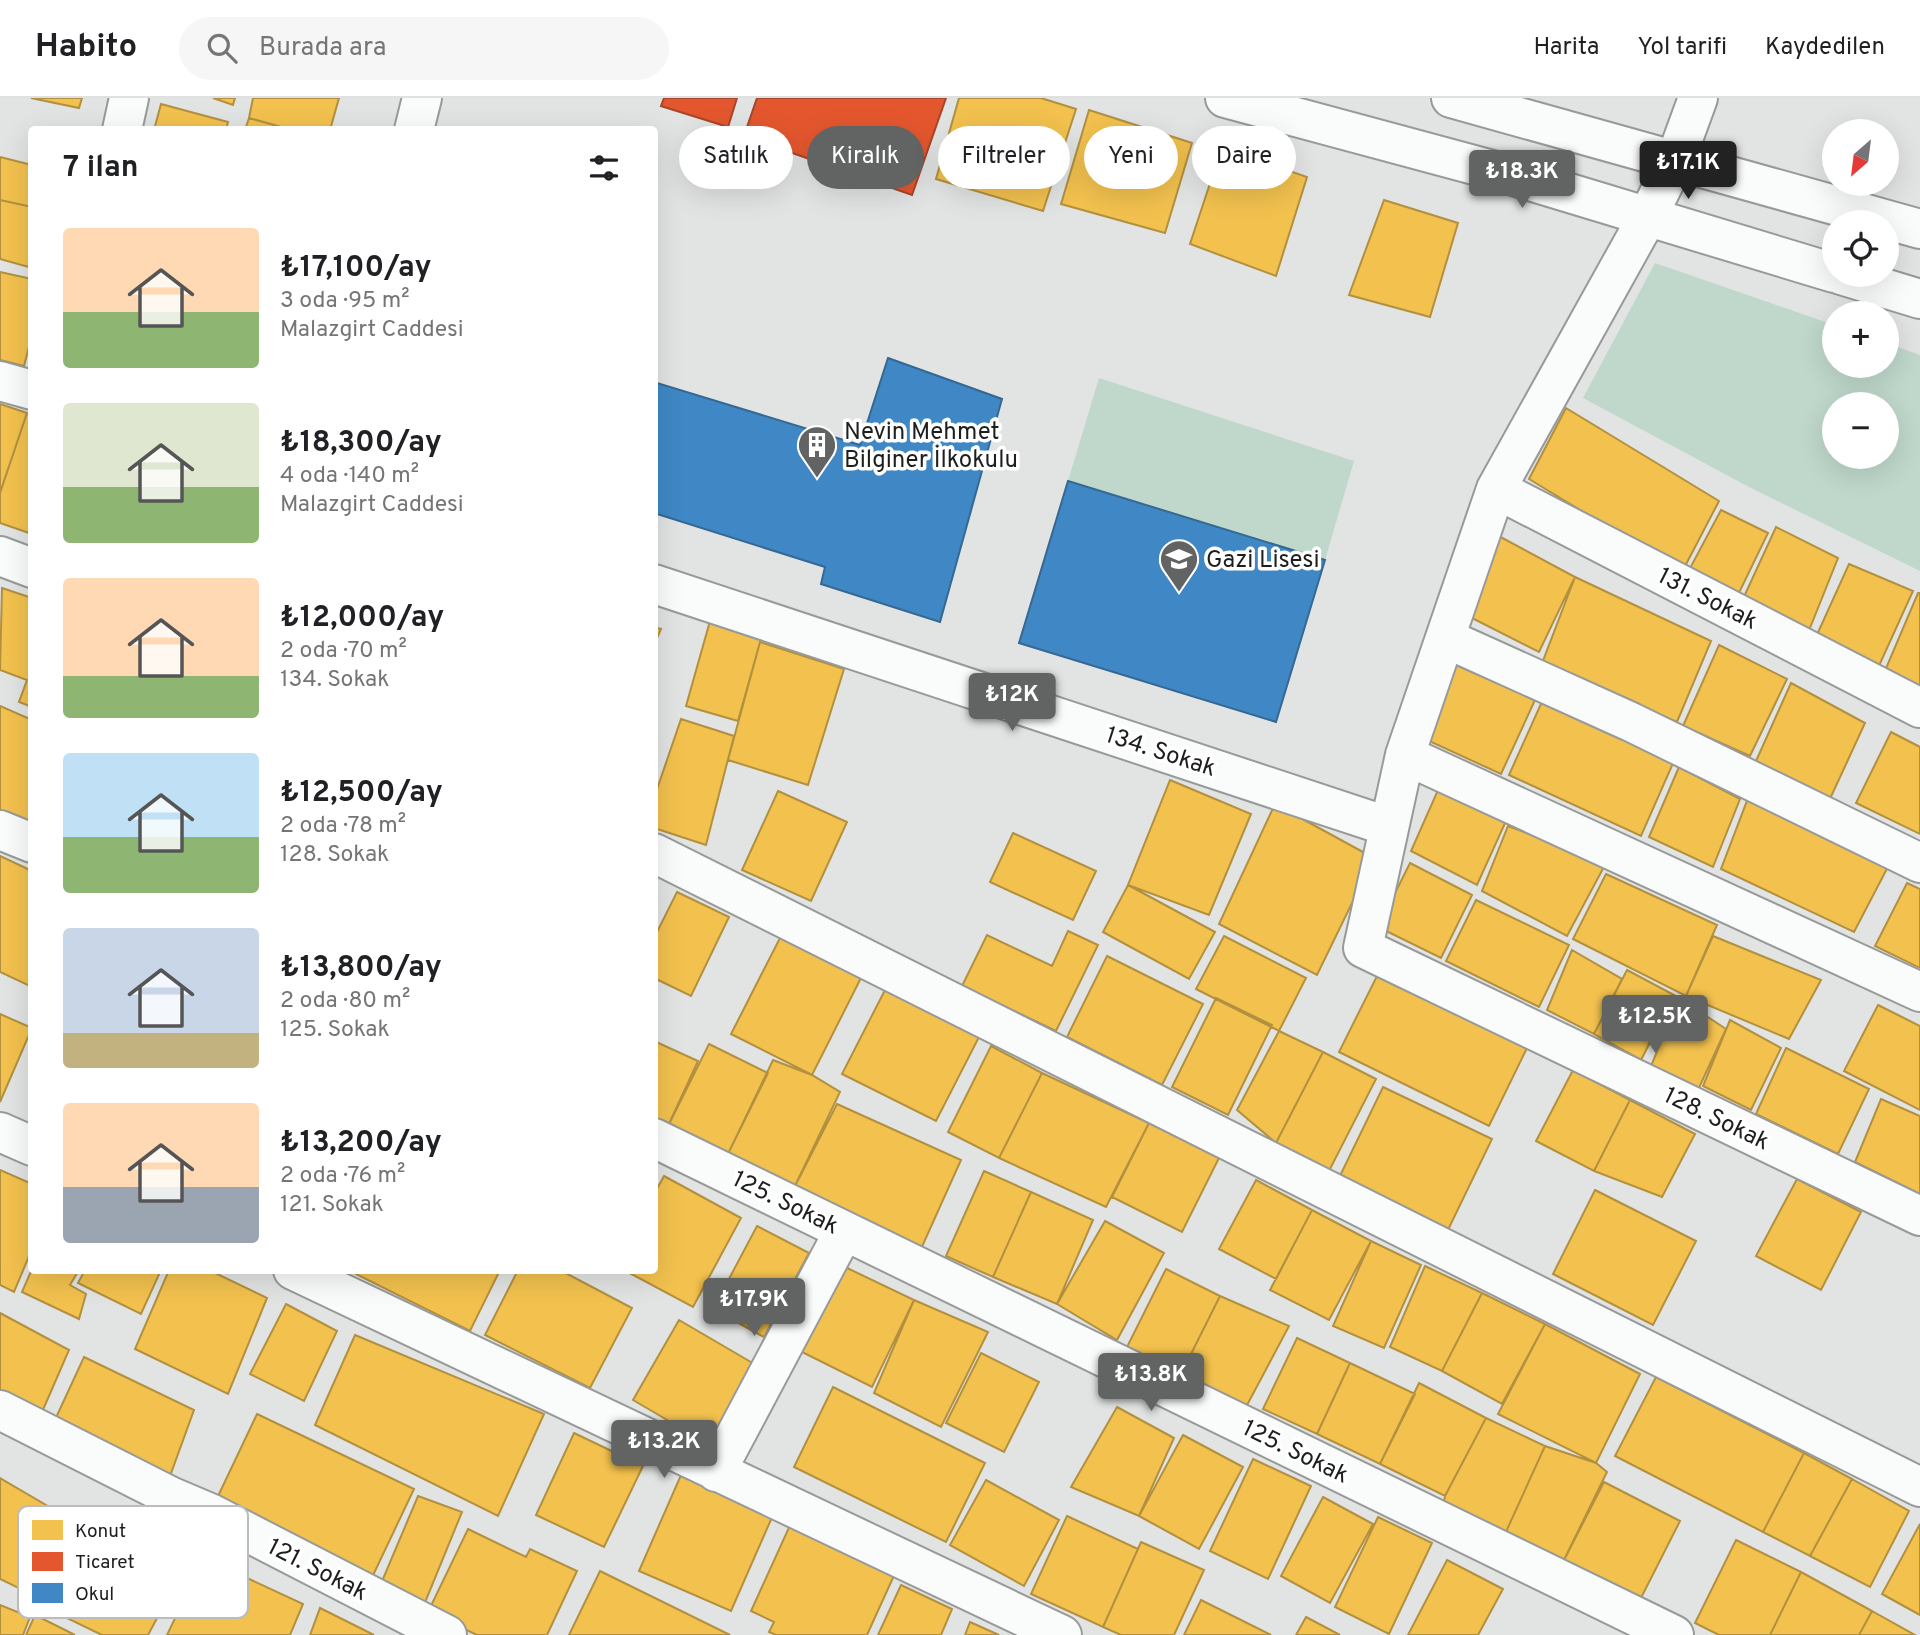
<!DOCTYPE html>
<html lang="tr">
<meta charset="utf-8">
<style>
body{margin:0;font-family:Overpass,sans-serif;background:#f6f6f6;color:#202124;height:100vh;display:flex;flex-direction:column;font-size:26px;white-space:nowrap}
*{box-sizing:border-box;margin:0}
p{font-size:23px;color:#757577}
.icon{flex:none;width:38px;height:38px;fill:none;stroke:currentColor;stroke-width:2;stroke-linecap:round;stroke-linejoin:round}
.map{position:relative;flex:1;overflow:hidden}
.side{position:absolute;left:28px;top:28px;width:630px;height:1148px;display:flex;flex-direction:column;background:#fff;border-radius:7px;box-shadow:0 7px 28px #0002}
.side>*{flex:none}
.hud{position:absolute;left:679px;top:28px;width:665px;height:63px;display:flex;gap:14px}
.needle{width:46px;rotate:208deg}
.buttons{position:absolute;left:1822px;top:21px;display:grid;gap:14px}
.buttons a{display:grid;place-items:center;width:77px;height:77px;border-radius:50%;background:#fff;box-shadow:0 7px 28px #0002;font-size:35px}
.price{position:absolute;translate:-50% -60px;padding:0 16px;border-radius:7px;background:#626463;color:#fff;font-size:23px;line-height:46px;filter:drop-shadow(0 2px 4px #0008)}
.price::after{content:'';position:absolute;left:50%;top:42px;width:21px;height:16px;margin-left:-10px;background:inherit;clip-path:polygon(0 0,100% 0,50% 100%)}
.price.current{background:#222;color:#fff}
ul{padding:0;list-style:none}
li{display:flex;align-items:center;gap:21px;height:175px;padding:0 35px}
li span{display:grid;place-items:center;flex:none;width:196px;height:140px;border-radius:7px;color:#555}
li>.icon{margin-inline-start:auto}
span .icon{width:84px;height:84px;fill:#fffc;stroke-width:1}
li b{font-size:30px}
h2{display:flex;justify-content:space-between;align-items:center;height:84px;padding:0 35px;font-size:30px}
.pill{padding:0 24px;border-radius:32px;background:#fff;box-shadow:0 7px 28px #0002;font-size:24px;line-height:63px}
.pill.current{background:#626463;color:#fff}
header{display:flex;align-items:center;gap:42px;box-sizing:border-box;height:98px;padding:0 35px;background:#fff;border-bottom:2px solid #e0e0e0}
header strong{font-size:33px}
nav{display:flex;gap:38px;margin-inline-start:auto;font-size:24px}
.search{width:490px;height:63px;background:#f6f6f6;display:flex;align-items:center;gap:18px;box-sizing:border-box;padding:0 24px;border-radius:38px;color:#757577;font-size:26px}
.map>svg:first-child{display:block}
</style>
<header>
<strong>Habito</strong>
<div class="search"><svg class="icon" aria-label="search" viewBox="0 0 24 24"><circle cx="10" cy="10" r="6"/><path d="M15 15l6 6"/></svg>Burada ara</div>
<nav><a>Harita</a><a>Yol tarifi</a><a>Kaydedilen</a></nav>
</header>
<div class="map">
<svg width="1920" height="1537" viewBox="0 0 1920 1537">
<rect width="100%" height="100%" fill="#e1e4e2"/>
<path fill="#bfd8cb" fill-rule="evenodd" d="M1655,165L1834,227V268H1886L1887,245L1920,257V473L1749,389L1583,300ZM1834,306H1886V359H1834Z
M1099,280L1354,363L1325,462L1068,383Z"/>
<path fill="#f2c14e" stroke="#b29040" stroke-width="2" d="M31,0H82L79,10Z
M213,0H235L233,7Z
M253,0H339L330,32H292L249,20Z
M959,0H1041L1076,11L1043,113L936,81Z
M161,6L228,24L226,32H154Z
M1089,12L1192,45L1165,135L1061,106Z
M249,20L292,32H245Z
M1222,49L1307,79L1276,178L1190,146Z
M0,59L32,67V109L0,102Z
M0,102L32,109V170L0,161Z
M1384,102L1458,125L1430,219L1349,197Z
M0,174L32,181V237L24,268L0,262Z
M0,306L27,315L0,395Z
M1566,310L1719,403L1682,474L1529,381Z
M27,315L32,317V436L0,425V395Z
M1721,412L1768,435L1737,499L1688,474Z
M1776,429L1838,460L1808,535L1742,503Z
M1493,435L1575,479L1539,554L1458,513Z
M1849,466L1913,493L1878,570L1815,541Z
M1575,479L1711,543L1677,624L1541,568Z
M2,490L32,500V609L19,604L27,582L0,572Z
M1918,495H1920V593L1884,575Z
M710,523L762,537L738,623L686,608Z
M654,529L661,531L654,547Z
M760,544L844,571L808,687L728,662Z
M1719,547L1787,581L1750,658L1683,628Z
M1447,563L1535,602L1501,676L1414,636Z
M1791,585L1865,625L1830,701L1756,663Z
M1544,599L1674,663L1641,738L1509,677Z
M0,608L32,622V725L0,712Z
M681,621L734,638L706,747L654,730V700Z
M1891,634L1920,649V736L1856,705Z
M1679,669L1740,701L1713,769L1649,739Z
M1170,682L1251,716L1209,817L1128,787Z
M1438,692L1506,723L1477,787L1411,753Z
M778,693L847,724L811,803L742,772Z
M1750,695L1890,765L1854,834L1721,771Z
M1275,706L1374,760L1317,877L1219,826Z
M1508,728L1606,765L1567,838L1482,793Z
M1013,735L1096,773L1073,822L990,784Z
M0,758L32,773V889L0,874Z
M1410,765L1472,797L1441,860L1378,829Z
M1606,776L1717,827L1686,898L1573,841Z
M1907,785L1920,791V870L1875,848Z
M1128,787L1215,834L1189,881L1103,834Z
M677,794L729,819L691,898L654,880V840Z
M1476,802L1569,847L1539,909L1446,863Z
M1068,833L1098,847L1056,933L962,888L987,837L1052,868Z
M782,836L863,876L812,977L731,936Z
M1224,838L1306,880L1279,933L1196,891Z
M1713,838L1821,882L1789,941L1686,898Z
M1572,852L1622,881L1594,936L1547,912Z
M1107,858L1203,906L1162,987L1067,939Z
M1627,872L1674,897L1641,962L1594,936Z
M1378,876L1527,950L1489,1028L1339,954Z
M885,892L979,939L936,1023L842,976Z
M1216,900L1272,927L1228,1017L1172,989Z
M1679,900L1726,931L1698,992L1651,968Z
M1878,907L1920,928V1012L1844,973Z
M0,916L32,930L0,1004Z
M1730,922L1781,950L1751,1012L1703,988Z
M1279,933L1323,954L1276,1045L1237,1012Z
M654,943L698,963L668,1028L654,1022Z
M709,946L768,975L727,1058L668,1028Z
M991,948L1042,975L999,1060L948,1034Z
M1786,950L1869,991L1838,1056L1756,1016Z
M1323,954L1376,981L1329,1073L1276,1045Z
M773,962L812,977L840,994L794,1090L727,1058Z
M1573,972L1630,1002L1594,1073L1536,1043Z
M1042,975L1149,1025L1106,1109L999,1060Z
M1383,989L1492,1041L1446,1136L1337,1084Z
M1881,1001L1920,1018V1096L1855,1064Z
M1630,1002L1695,1036L1662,1099L1594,1073Z
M837,1006L961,1062L921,1151L794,1090Z
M1149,1025L1219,1060L1182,1134L1112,1099Z
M0,1072L32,1086V1151L14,1194L0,1187Z
M984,1073L1031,1094L993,1179L946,1158Z
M664,1078L741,1120L693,1209L624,1172H654V1096Z
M1797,1081L1861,1114L1821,1192L1756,1158Z
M1256,1082L1312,1112L1276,1181L1219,1151Z
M1595,1092L1696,1143L1653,1227L1553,1176Z
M1031,1094L1093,1122L1057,1206L993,1179Z
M1312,1112L1371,1143L1329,1222L1270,1192Z
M1105,1123L1164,1155L1117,1242L1057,1206Z
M757,1128L809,1155L764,1239L713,1211Z
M1371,1143L1421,1167L1384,1250L1333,1228Z
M1425,1168L1482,1195L1442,1273L1390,1249Z
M845,1169L914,1202L872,1289L802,1254Z
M32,1171L79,1172L70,1187L86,1196L79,1221L22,1194Z
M1166,1171L1220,1198L1181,1276L1127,1249Z
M85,1172H161L141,1216L78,1185Z
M169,1172H209L267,1200L228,1296L135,1251Z
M348,1172H500L470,1233Z
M518,1172H560L632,1210L590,1290L485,1237Z
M1482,1195L1545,1226L1502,1306L1442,1273Z
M1220,1198L1289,1228L1246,1309L1181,1276Z
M914,1202L988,1234L941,1329L874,1295Z
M286,1206L337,1233L304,1303L250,1276Z
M0,1215L69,1252L39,1321L0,1301Z
M679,1222L756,1267L710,1347L633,1302Z
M1545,1226L1640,1276L1596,1365L1498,1316Z
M355,1237L544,1316L498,1418L315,1327Z
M1297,1240L1350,1265L1317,1336L1263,1311Z
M981,1255L1039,1284L1004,1354L946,1325Z
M84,1259L194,1312L166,1389L53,1326Z
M1350,1265L1415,1296L1380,1366L1317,1336Z
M1656,1279L1804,1355L1763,1434L1615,1358Z
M1419,1285L1486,1320L1445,1398L1380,1366Z
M833,1289L985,1365L946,1444L794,1369Z
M1117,1309L1174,1340L1139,1418L1071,1389Z
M257,1316L414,1391L367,1490L210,1415Z
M1486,1320L1545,1348L1505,1436L1443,1409L1445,1398Z
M574,1335L643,1368L604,1449L536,1417Z
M1183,1337L1243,1369L1199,1451L1139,1418Z
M1545,1348L1596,1365L1607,1374L1563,1464L1505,1436Z
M1804,1355L1852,1381L1810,1458L1763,1434Z
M1253,1361L1311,1388L1268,1481L1210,1453Z
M681,1377L773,1417L731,1513L639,1473Z
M0,1380L70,1421L43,1462L41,1501L0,1481Z
M1852,1381L1909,1413L1870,1489L1810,1458Z
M986,1382L1059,1422L1024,1488L950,1447Z
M1604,1384L1680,1423L1639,1504L1563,1464Z
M418,1398L462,1414L424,1507L380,1488Z
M1323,1399L1373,1426L1330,1505L1281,1478Z
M1067,1418L1138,1451L1103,1529L1031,1496Z
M1378,1419L1432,1445L1389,1536L1335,1509Z
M792,1423L897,1471L867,1537H776L769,1534L774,1524L751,1513Z
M77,1425L184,1470L148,1537H102L46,1510L50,1468Z
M1920,1426V1517L1882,1496Z
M468,1431L526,1459L530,1451L577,1473L547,1537H477L428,1514Z
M1736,1442L1801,1474L1770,1537H1719L1695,1525Z
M1141,1444L1204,1472L1174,1537H1121L1103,1529Z
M204,1460L303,1506L290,1537H167Z
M1447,1462L1503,1491L1478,1537H1408Z
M600,1473L730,1537H569Z
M1801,1474L1872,1513L1859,1537H1770Z
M901,1487L952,1511L941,1537H878Z
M1201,1502L1271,1537H1184Z
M0,1507L30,1519L23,1537H0Z
M320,1510L374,1537H310Z
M1872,1513L1915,1537H1859Z
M35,1517L75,1537H26Z
M1306,1519L1340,1537H1296Z
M970,1524L999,1537H965Z"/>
<path fill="#e4572e" stroke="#a84629" stroke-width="2" d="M664,0H737L728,29L661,8Z
M757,0H946L912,97L744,38Z"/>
<path fill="#3f88c5" stroke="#356893" stroke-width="2" d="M888,260L1002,301L940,524L821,486L825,469L654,415V284L860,347Z
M1068,383L1325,462L1276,624L1019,545Z"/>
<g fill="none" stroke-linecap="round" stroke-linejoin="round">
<g stroke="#989a99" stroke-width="42">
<path id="minor" d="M1698,0L1675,63L1648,118L1496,391L1405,657L1363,850L1920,1118
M122,32L129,0
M414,32L422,0
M0,283L32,292
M1496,391L1920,610
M0,458L32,470
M654,486L1387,728
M1445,540L1631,624L1920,765
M1405,657L1920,894
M0,732L32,745
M654,755L1920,1389
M0,1034L32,1048
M654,1040L1674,1537
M293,1172L1062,1537
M0,1312L170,1398L210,1415L447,1537
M716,1374L844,1133"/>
</g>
<g stroke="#989a99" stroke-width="42">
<path id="major" d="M1225,0L1500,74L1834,175
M1451,0L1920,131
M1841,177L1920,201"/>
</g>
<use href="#minor" stroke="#fafbfb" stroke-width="38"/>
<use href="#major" stroke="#fafbfb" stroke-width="38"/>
</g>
<defs>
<g id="building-pin" transform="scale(2.0125)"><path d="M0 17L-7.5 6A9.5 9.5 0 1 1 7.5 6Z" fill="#626463" stroke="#fff"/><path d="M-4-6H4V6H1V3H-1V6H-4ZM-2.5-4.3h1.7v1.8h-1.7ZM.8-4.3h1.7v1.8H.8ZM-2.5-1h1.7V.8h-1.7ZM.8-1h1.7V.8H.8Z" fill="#fff"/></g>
<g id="school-pin" transform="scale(2.0125)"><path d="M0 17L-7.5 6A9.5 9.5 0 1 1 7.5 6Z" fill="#626463" stroke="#fff"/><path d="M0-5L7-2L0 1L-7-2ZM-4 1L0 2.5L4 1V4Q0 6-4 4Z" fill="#fff"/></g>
</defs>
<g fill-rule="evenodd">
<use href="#building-pin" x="817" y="347"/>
<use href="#school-pin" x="1179" y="461"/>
</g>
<g text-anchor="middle" stroke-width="7" stroke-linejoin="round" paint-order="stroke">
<g font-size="24" fill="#1d1f1e" stroke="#fff" text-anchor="start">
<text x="844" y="341">Nevin Mehmet<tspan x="844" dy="28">Bilginer İlkokulu</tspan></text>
<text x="1206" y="469">Gazi Lisesi</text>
</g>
<g font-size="24" fill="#1d1f1e" stroke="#fff">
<text transform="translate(1708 500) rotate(27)" y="8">131. Sokak</text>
<text transform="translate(1161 653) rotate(18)" y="8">134. Sokak</text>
<text transform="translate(1717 1020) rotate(26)" y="8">128. Sokak</text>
<text transform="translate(786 1104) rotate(26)" y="8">125. Sokak</text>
<text transform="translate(1296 1353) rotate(26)" y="8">125. Sokak</text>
<text transform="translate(318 1471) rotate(27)" y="8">121. Sokak</text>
</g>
</g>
<rect x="18" y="1408" width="230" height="112" rx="10" fill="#fff" stroke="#bbbcbc" stroke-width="2"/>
<rect x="32" y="1422" width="31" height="20" fill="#f2c14e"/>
<rect x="32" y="1454" width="31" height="19" fill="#e4572e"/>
<rect x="32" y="1485" width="31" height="20" fill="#3f88c5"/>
<g font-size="19" fill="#1d1f1e">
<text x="75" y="1439">Konut</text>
<text x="75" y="1470">Ticaret</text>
<text x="75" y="1502">Okul</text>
</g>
</svg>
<div class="buttons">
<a><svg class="needle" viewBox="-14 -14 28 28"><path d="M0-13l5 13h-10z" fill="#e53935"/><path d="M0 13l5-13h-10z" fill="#757577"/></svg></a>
<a><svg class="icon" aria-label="locate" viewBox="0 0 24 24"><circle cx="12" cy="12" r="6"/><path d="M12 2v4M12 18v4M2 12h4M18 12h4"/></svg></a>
<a>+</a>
<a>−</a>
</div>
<b class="price current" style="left:1688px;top:103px">₺17.1K</b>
<b class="price" style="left:1522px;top:112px">₺18.3K</b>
<b class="price" style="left:1012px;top:635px">₺12K</b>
<b class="price" style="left:1655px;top:957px">₺12.5K</b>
<b class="price" style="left:754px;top:1240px">₺17.9K</b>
<b class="price" style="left:1151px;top:1315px">₺13.8K</b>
<b class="price" style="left:664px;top:1382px">₺13.2K</b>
<div class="hud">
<a class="pill">Satılık</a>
<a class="pill current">Kiralık</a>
<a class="pill">Filtreler</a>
<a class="pill">Yeni</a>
<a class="pill">Daire</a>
</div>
<section class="side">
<h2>7 ilan<svg class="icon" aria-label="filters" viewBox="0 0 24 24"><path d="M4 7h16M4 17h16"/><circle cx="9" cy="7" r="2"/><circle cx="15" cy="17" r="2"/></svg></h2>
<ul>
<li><span style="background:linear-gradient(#ffd9b3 60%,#8fb573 0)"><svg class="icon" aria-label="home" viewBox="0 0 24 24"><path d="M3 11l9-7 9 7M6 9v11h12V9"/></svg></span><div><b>₺17,100/ay</b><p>3 oda · 95 m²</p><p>Malazgirt Caddesi</p></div></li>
<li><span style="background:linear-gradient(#dfe7d0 60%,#8fb573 0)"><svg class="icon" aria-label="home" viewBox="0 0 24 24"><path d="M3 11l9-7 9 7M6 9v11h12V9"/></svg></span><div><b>₺18,300/ay</b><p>4 oda · 140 m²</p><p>Malazgirt Caddesi</p></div></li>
<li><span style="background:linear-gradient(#ffd9b3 70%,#8fb573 0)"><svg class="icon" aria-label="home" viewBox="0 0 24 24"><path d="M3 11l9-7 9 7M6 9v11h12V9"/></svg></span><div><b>₺12,000/ay</b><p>2 oda · 70 m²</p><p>134. Sokak</p></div></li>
<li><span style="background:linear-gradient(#bfe0f5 60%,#8fb573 0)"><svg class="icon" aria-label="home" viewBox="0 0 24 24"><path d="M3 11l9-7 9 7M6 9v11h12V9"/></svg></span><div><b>₺12,500/ay</b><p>2 oda · 78 m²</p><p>128. Sokak</p></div></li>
<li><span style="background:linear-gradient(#c9d6e8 75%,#c2b280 0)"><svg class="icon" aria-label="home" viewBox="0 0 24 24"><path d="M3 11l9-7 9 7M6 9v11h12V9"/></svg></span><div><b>₺13,800/ay</b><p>2 oda · 80 m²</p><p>125. Sokak</p></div></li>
<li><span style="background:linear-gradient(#ffd9b3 60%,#9aa5b1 0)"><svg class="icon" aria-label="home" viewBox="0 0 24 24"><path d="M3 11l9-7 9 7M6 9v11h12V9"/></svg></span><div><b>₺13,200/ay</b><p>2 oda · 76 m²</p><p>121. Sokak</p></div></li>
</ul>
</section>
</div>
